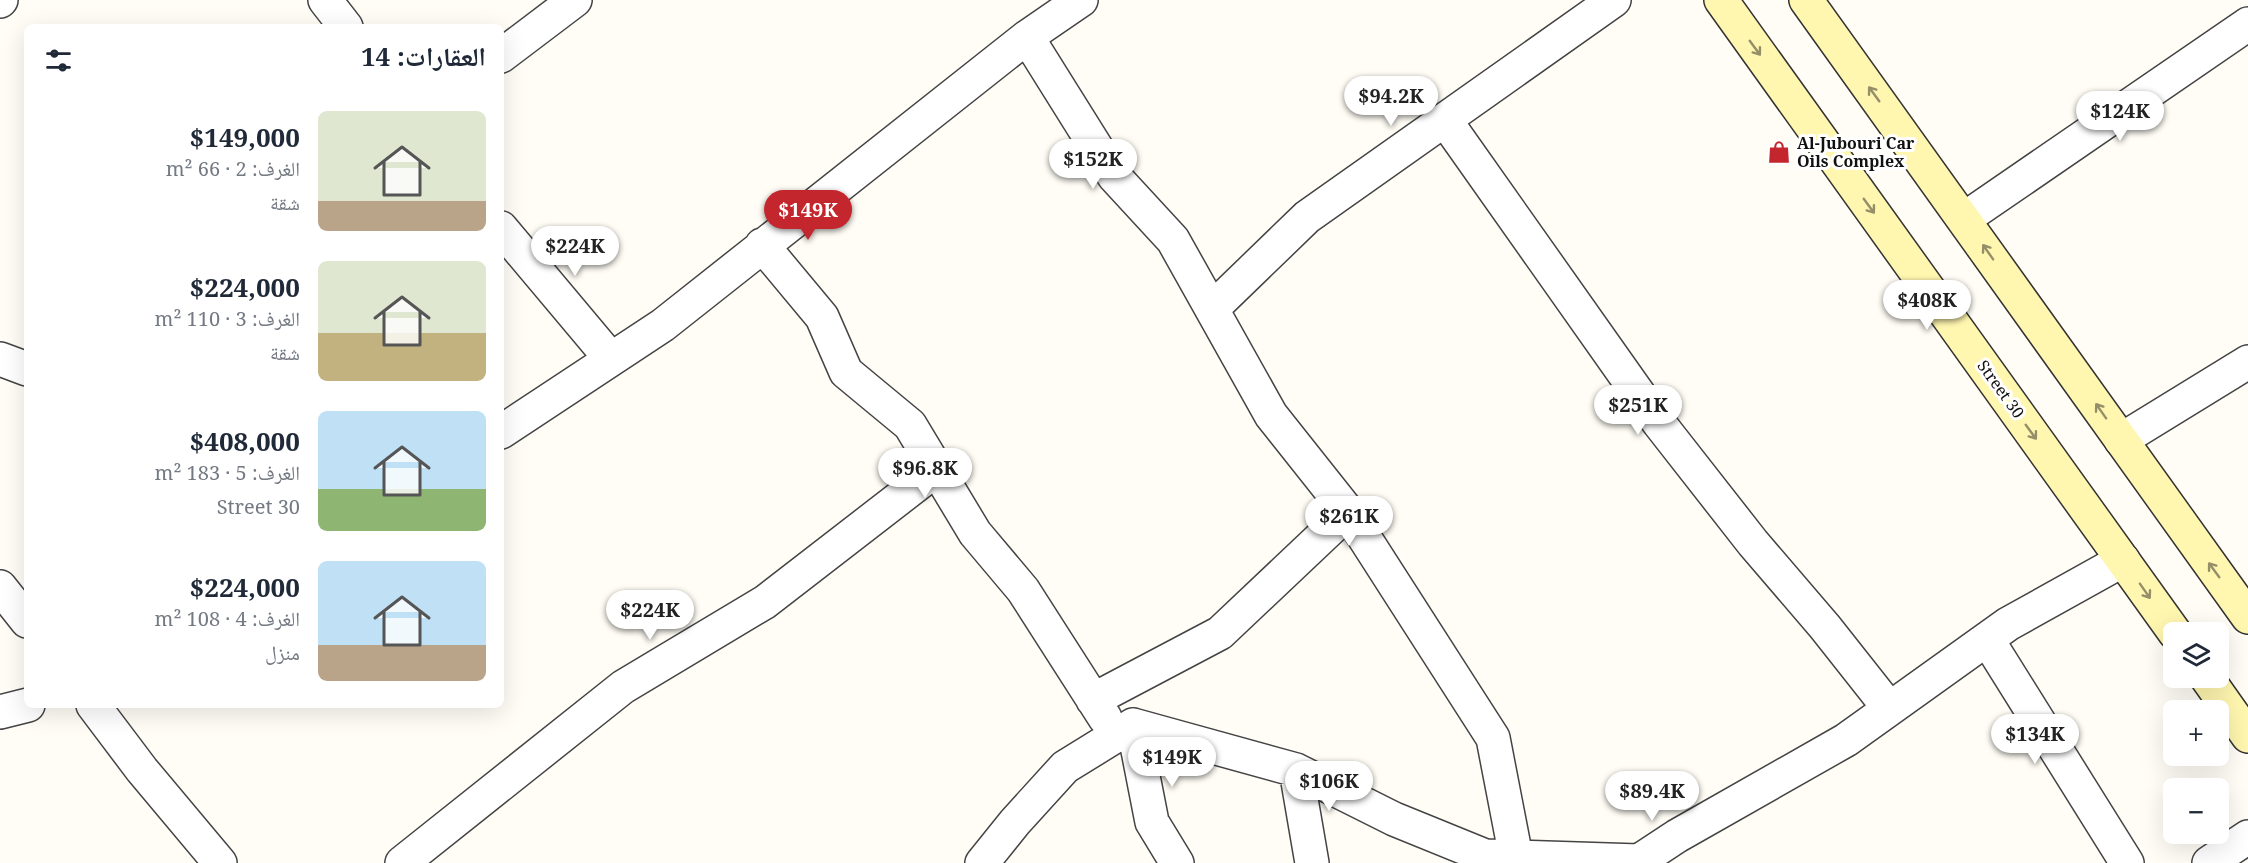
<!DOCTYPE html>
<html lang="ar">
<meta charset="utf-8">
<style>
body{margin:0;font-family:"Noto Serif","Noto Naskh Arabic",serif;background:#f2f2f3;color:#1f2937;direction:rtl;height:100vh;display:flex;flex-direction:column;font-size:22px;white-space:nowrap}
*{box-sizing:border-box;margin:0}
p{font-size:20px;color:#747a83}
.icon{flex:none;width:33px;height:33px;fill:none;stroke:currentColor;stroke-width:2;stroke-linecap:round;stroke-linejoin:round}
.map{position:relative;flex:1;overflow:hidden;direction:ltr}
.drawer{position:absolute;left:24px;top:24px;width:480px;height:684px;display:flex;flex-direction:column;background:#fff;border-radius:9px;box-shadow:0 6px 24px #0002;direction:rtl}
.drawer>*{flex:none}
.fabs{position:absolute;left:2163px;top:622px;display:grid;gap:12px}
.fabs a{display:grid;place-items:center;width:66px;height:66px;border-radius:9px;background:#fff;box-shadow:0 6px 24px #0002;font-size:30px}
.price{position:absolute;translate:-50% -51px;padding:0 14px;border-radius:21px;background:#fff;color:#222;font-size:20px;line-height:39px;filter:drop-shadow(0 2px 3px #0008)}
.price::after{content:'';position:absolute;left:50%;top:36px;width:18px;height:14px;margin-left:-9px;background:inherit;clip-path:polygon(0 0,100% 0,50% 100%)}
.price.selected{background:#c4262e;color:#fff}
ul{padding:0;list-style:none}
li{display:flex;align-items:center;gap:18px;height:150px;padding:0 18px}
li span{display:grid;place-items:center;flex:none;width:168px;height:120px;border-radius:9px;color:#555}
li>.icon{margin-inline-start:auto}
span .icon{width:72px;height:72px;fill:#fffc;stroke-width:1}
li b{font-size:26px}
h2{display:flex;justify-content:space-between;align-items:center;height:72px;padding:0 18px;font-size:26px}
.map>svg:first-child{display:block}
</style>
<div class="map">
<svg width="2248" height="863" viewBox="0 0 2248 863">
<rect width="100%" height="100%" fill="#fffdf5"/>
<g fill="none" stroke-linecap="round" stroke-linejoin="round">
<g stroke="#444" stroke-width="36">
<path id="street" d="M325,0L346,27
M0,1L1,0
M1027,37L1114,176L1173,240L1271,415L1348,512L1220,633L1093,700
M501,56L575,0
M1445,120L1659,423L1753,543L1825,627L1889,708
M1964,219L2248,24
M501,228L611,359
M762,245L822,317L846,372L910,425L975,533L1023,590L1105,718
M1213,308L1307,217L1614,0
M0,359L27,369
M501,432L663,325L1027,37L1081,0
M2121,440L2248,362
M1348,512L1493,738L1516,857L1520,863
M0,587L27,621
M1987,639L2127,863
M93,705L142,770L220,863
M0,712L28,705
M1133,725L1152,822L1177,863
M1296,770L1312,863
M402,863L623,687L765,602L937,469
M982,863L1015,822L1065,767L1133,725L1296,770L1394,819L1485,856L1639,861L1677,836L1846,740L2008,624L2123,560
M2209,863L2248,837"/>
</g>
<g stroke="#333" stroke-width="36">
<path id="secondary" d="M1721,0L2175,633
M1806,0L2248,617
M2207,678L2248,736"/>
</g>
<use href="#street" stroke="#fff" stroke-width="33"/>
<use href="#secondary" stroke="#fff6b0" stroke-width="33"/>
</g>
<defs><path id="oneway-shaft" d="M-6 0H5M1.5-3L5.5 0L1.5 3" fill="none" stroke-width="1.6" stroke-linecap="round" stroke-linejoin="round" transform="scale(1.5)"/></defs>
<g stroke="#948f68">
<use href="#oneway-shaft" transform="translate(1755 48) rotate(54)"/>
<use href="#oneway-shaft" transform="translate(1874 94) rotate(-126)"/>
<use href="#oneway-shaft" transform="translate(1869 206) rotate(54)"/>
<use href="#oneway-shaft" transform="translate(1988 252) rotate(-125)"/>
<use href="#oneway-shaft" transform="translate(2101 411) rotate(-125)"/>
<use href="#oneway-shaft" transform="translate(2031 432) rotate(54)"/>
<use href="#oneway-shaft" transform="translate(2214 570) rotate(-126)"/>
<use href="#oneway-shaft" transform="translate(2145 591) rotate(55)"/>
</g>
<defs>
<g id="shop-bare" transform="scale(1.8)"><path d="M-5-2.5h2.3a2.7 3.5 0 0 1 5.4 0H5L5.5 6h-11ZM-1.5-2.5h3a1.5 2.3 0 0 0-3 0Z" fill="#c4262e" stroke="#fff" stroke-width="2.5" paint-order="stroke"/></g>
</defs>
<g fill-rule="evenodd">
<use href="#shop-bare" x="1779" y="152"/>
</g>
<g text-anchor="middle" stroke-width="6" stroke-linejoin="round" paint-order="stroke">
<g font-size="16" font-weight="bold" fill="#111" stroke="#fff" text-anchor="start">
<text x="1797" y="149">Al-Jubouri Car<tspan x="1797" dy="18">Oils Complex</tspan></text>
</g>
<g font-size="16" fill="#111" stroke="#fff">
<text transform="translate(2001 389) rotate(54)" y="6">Street 30</text>
</g>
</g>
</svg>
<div class="fabs">
<a><svg class="icon" aria-label="layers" viewBox="0 0 24 24"><path d="M12 4l9 5-9 5-9-5zM3 14l9 5 9-5"/></svg></a>
<a>+</a>
<a>−</a>
</div>
<b class="price" style="left:1391px;top:127px">$94.2K</b>
<b class="price" style="left:2120px;top:142px">$124K</b>
<b class="price" style="left:1093px;top:190px">$152K</b>
<b class="price selected" style="left:808px;top:241px">$149K</b>
<b class="price" style="left:575px;top:277px">$224K</b>
<b class="price" style="left:1927px;top:331px">$408K</b>
<b class="price" style="left:1638px;top:436px">$251K</b>
<b class="price" style="left:925px;top:499px">$96.8K</b>
<b class="price" style="left:1349px;top:547px">$261K</b>
<b class="price" style="left:650px;top:641px">$224K</b>
<b class="price" style="left:2035px;top:765px">$134K</b>
<b class="price" style="left:1172px;top:788px">$149K</b>
<b class="price" style="left:1329px;top:812px">$106K</b>
<b class="price" style="left:1652px;top:822px">$89.4K</b>
<section class="drawer">
<h2>العقارات: 14<svg class="icon" aria-label="filters" viewBox="0 0 24 24"><path d="M4 7h16M4 17h16"/><circle cx="9" cy="7" r="2"/><circle cx="15" cy="17" r="2"/></svg></h2>
<ul>
<li><span style="background:linear-gradient(#dfe7d0 75%,#b9a48a 0)"><svg class="icon" aria-label="home" viewBox="0 0 24 24"><path d="M3 11l9-7 9 7M6 9v11h12V9"/></svg></span><div><b>$149,000</b><p>الغرف: 2 · 66 m²</p><p>شقة</p></div></li>
<li><span style="background:linear-gradient(#dfe7d0 60%,#c2b280 0)"><svg class="icon" aria-label="home" viewBox="0 0 24 24"><path d="M3 11l9-7 9 7M6 9v11h12V9"/></svg></span><div><b>$224,000</b><p>الغرف: 3 · 110 m²</p><p>شقة</p></div></li>
<li><span style="background:linear-gradient(#bfe0f5 65%,#8fb573 0)"><svg class="icon" aria-label="home" viewBox="0 0 24 24"><path d="M3 11l9-7 9 7M6 9v11h12V9"/></svg></span><div><b>$408,000</b><p>الغرف: 5 · 183 m²</p><p>Street 30</p></div></li>
<li><span style="background:linear-gradient(#bfe0f5 70%,#b9a48a 0)"><svg class="icon" aria-label="home" viewBox="0 0 24 24"><path d="M3 11l9-7 9 7M6 9v11h12V9"/></svg></span><div><b>$224,000</b><p>الغرف: 4 · 108 m²</p><p>منزل</p></div></li>
</ul>
</section>
</div>
